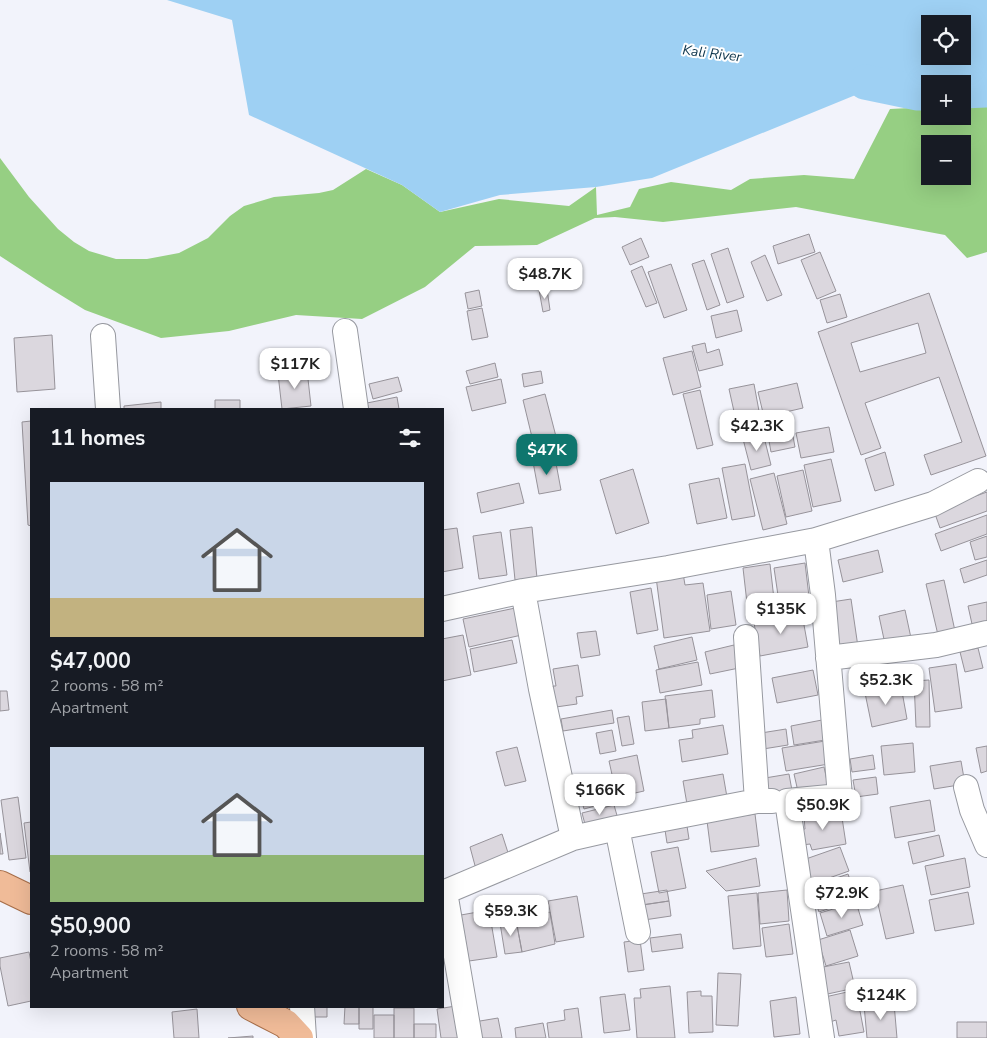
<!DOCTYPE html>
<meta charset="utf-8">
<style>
body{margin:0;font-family:"Nunito Sans",sans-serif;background:#242831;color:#f1f3f6;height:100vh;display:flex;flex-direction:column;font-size:19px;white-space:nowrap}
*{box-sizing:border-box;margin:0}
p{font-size:16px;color:#9ea1a6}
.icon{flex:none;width:28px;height:28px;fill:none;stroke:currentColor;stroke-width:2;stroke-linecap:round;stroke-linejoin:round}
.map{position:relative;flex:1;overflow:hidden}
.details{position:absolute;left:30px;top:408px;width:414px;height:600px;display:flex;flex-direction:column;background:#171b24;border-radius:0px;box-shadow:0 5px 20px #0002}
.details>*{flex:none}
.buttons{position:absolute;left:921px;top:15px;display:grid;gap:10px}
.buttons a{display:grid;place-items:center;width:50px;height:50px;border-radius:0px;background:#171b24;box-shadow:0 5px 20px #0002;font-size:25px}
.price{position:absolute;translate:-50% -42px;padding:0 11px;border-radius:10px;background:#fff;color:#222;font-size:16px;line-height:32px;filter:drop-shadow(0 1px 2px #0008)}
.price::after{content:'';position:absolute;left:50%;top:30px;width:15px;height:11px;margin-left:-8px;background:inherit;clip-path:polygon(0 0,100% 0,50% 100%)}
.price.active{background:#0f766e;color:#fff}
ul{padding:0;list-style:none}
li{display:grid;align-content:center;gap:10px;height:265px;padding:0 20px}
li span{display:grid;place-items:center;height:155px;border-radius:0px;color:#555}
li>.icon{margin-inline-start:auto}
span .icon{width:90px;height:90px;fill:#fffc;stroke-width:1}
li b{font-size:21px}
h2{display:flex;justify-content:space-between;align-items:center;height:60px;padding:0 20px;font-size:21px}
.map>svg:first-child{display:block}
</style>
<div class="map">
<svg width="987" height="1038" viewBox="0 0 987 1038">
<rect width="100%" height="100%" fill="#f2f3fb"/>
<path fill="#96cf83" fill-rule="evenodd" d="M987,104V252L967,258L945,235L796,207L663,222L615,217L595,218L537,245L475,246L425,287L362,319L296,315L229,331L161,338L85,310L46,286L0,256V158L29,197L58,229L74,242L89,251L116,259H147L179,253L208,238L230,216L244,206L274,197L319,193L333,190L366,169L402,185L440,212L499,199L569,206L596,187L597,215L630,207L639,189L671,182L731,190L750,179L804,175L854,179L890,109L930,107V116H962L963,105ZM930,144H962V176H930Z"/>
<path fill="#9ed0f3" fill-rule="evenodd" d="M167,0H987V90H963L962,84H930V91L858,94L652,178L596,187L500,195L440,212L402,185L249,115L232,20ZM930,24H962V56H930Z"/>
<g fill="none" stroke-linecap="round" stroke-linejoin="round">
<path stroke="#9ed0f3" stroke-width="35" d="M865,82L918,93H930
M962,91L987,90"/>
</g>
<path fill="#dbd7de" stroke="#97939a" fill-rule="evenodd" d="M809,234L815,252L778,264L773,246Z
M641,238L649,257L630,265L622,247Z
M728,248L744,297L727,303L711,254Z
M820,252L836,291L817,299L801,260Z
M765,255L782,295L767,301L751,262Z
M704,260L720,305L707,310L692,264Z
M671,264L687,310L664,318L648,272Z
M642,266L657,303L646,307L631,271Z
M547,289L550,310L543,312L539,290Z
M479,290L482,306L468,309L465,293Z
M929,293L986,456L931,475L924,455L962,442L939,377L865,403L881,448L861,455L818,332ZM918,323L926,353L860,372L851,343Z
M840,294L847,317L827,323L820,300Z
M482,308L488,337L472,340L467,311Z
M737,310L742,331L716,338L711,316Z
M52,335L55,389L17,392L14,338Z
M705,343L707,353L719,349L723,365L699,371L692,346Z
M692,351L701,387L673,395L663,358Z
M495,363L498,377L470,384L466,371Z
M307,370L311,406L282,409L278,374Z
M541,371L543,383L524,387L522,374Z
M398,377L402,391L373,399L369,384Z
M501,379L506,403L472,411L466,387Z
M797,383L803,408L764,417L758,392Z
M754,384L759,411L735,416L729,389Z
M700,390L713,445L697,449L683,394Z
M545,394L560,452L537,458L523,400Z
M397,397L399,409H369L367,403Z
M215,400H240V409H215Z
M161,402V409H124V406Z
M789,415L795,447L771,452L765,419Z
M31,421V526L28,525L22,422Z
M829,427L834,452L801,458L796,433Z
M763,433L771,465L751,470L743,439Z
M885,452L894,485L875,491L865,459Z
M555,458L561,490L539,494L533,462Z
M831,459L841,501L813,507L804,465Z
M745,464L755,516L732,520L722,468Z
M633,469L649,523L616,534L600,480Z
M803,470L812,511L786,517L777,476Z
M774,473L787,524L763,530L750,479Z
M719,478L727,518L697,524L689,484Z
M519,483L524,503L481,513L477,493Z
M987,492V511L940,528L934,511Z
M987,515V534L941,551L935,534Z
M532,527L537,578L515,580L510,530Z
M457,528L463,568L442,572V530Z
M501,532L507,575L479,579L473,536Z
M987,536V557L975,560L970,542Z
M878,550L883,572L843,582L838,560Z
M987,560V575L964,583L960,569Z
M805,563L810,605L780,609L774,568Z
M770,564L775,608L748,612L743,568Z
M683,573L685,585L703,583L710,631L664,638L656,577Z
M944,580L955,631L938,635L926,584Z
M651,588L658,630L637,634L630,592Z
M731,591L736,625L711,629L707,595Z
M851,599L858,647L832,651L825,603Z
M987,602V630L974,633L968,606Z
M520,607L526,634L469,647L463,619Z
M905,610L911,638L885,644L879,616Z
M802,614L808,647L760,656L754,623Z
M596,631L600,655L581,658L577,633Z
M463,635L471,675L442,681V639Z
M692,637L697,660L659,669L654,646Z
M512,640L517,663L474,672L470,649Z
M734,645L739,668L710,674L705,652Z
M978,648L983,668L965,672L960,652Z
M698,662L702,685L660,693L656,670Z
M956,664L962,708L935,712L929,668Z
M578,665L583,696L576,697L577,704L556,707L553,686H556L553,669Z
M813,670L818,695L777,703L772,678Z
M929,680L930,727H916L914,681Z
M901,686L907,719L872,727L865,693Z
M712,690L715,717L700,719V724L669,728L665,696Z
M0,691H7L9,710L0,711Z
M666,699L669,728L645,731L642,702Z
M612,710L614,723L563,731L561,719Z
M629,716L634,744L622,746L617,718Z
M822,720L825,740L794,745L791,726Z
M723,725L728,754L682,762L679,740L693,738L692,730Z
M786,729L788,745L763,749L761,733Z
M612,730L616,751L600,754L596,733Z
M825,741L829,764L786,771L782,748Z
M913,743L915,772L884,775L881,746Z
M987,746V771L981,773L976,748Z
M517,747L526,781L505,786L496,752Z
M637,755L644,791L617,797L609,761Z
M873,755L875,769L852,772L850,759Z
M961,761L965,784L934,789L930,766Z
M824,767L829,790L799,796L794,774Z
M723,774L728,803L688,810L683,781Z
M789,774L793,796L768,800L765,778Z
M876,777L878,794L856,797L853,780Z
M609,784L614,801L584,809L579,791Z
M18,797L26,858L9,860L1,800Z
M930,800L935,831L895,838L890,807Z
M614,805L618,819L586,828L582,813Z
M841,811L846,844L812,850L810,844L802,845L799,830L805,829L804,817Z
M755,814L759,846L711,852L707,821Z
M31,822V872H30L24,823Z
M687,826L689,839L667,843L665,830Z
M0,833L3,854H0Z
M502,834L511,862L477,873L470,847Z
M939,835L944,856L913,864L908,842Z
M678,847L686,888L659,893L651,852Z
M840,847L849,871L812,884L803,860Z
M756,858L760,886L726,891L706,871Z
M965,858L970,887L931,895L925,866Z
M848,874L857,899L819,912L810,887Z
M903,885L914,933L886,939L875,891Z
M667,890L669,901L642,905L641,894Z
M787,890L789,921L760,924L758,893Z
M968,892L974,924L935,931L929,900Z
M757,893L761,946L733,949L728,896Z
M577,896L584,937L556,942L548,901Z
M669,901L671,916L644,920L642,905Z
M856,902L863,925L827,936L820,913Z
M489,910L497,957L469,961L461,915Z
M550,912L555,944L522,952L516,920Z
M516,920L522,952L505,954L500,923Z
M789,924L793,954L766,957L762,928Z
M850,930L858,956L826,966L818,940Z
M681,934L683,948L652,952L650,938Z
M640,940L644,970L628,972L624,942Z
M29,952L31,962V1001L8,1006L0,966V958Z
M849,962L855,988L823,995L818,968Z
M718,973L741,974L738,1026L716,1025Z
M670,986L675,1038H637L634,998H641L640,989Z
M856,990L864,1032L839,1036L836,1020L830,1022L825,997Z
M701,991V996H712L713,1032L689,1033L687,992Z
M625,994L630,1030L604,1033L600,997Z
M796,997L800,1034L774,1037L770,1001Z
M894,1003L897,1038H867L864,1005Z
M462,1005L466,1038H441L437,1009Z
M309,1006H327V1017H309Z
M345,1006H359V1024H344Z
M359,1006H373V1029H359Z
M394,1008H414V1038H394Z
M578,1008L582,1038H549L547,1023L565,1020L564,1010Z
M197,1009L199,1038H174L172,1012Z
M374,1015H394V1038H374Z
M498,1018L502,1038H476L474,1022Z
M957,1022H987V1038H957Z
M543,1023L546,1038H516L515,1028Z
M414,1024H436V1038H414Z
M253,1036V1038H228Z"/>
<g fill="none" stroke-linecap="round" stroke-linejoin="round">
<g stroke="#9799a0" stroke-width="26">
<path id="minor" d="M345,331L356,409
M103,336L108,409
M816,540L823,595L840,796L787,801L822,1038
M523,591L541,689L573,838L617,828L757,801
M442,609L523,591L668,568L816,540L933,504L978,481
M746,637L757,801H772
M828,658L936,645L987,633
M966,787L972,810L987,845
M617,828L638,932
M302,1006L304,1038
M470,1038L445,892L573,838"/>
</g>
<g stroke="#a76e49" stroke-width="30">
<path id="primary" d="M0,885L31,900
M251,1006L286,1024L299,1038"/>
</g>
<use href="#minor" stroke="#fff" stroke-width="24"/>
<use href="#primary" stroke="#f0bb98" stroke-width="28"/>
</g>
<g text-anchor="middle" stroke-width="4" stroke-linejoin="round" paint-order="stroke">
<g font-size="14" font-style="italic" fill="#0c344b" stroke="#fff">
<text transform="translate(712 53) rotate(7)" y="5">Kali River</text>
</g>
</g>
</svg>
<div class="buttons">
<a><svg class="icon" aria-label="locate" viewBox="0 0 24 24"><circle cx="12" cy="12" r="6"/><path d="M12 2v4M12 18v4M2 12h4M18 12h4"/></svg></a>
<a>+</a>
<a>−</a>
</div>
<b class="price" style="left:545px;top:300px">$48.7K</b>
<b class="price" style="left:295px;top:390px">$117K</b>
<b class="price" style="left:757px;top:452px">$42.3K</b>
<b class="price active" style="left:547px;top:476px">$47K</b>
<b class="price" style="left:781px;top:635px">$135K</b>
<b class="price" style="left:886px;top:706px">$52.3K</b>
<b class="price" style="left:600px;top:816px">$166K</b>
<b class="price" style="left:823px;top:831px">$50.9K</b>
<b class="price" style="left:842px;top:919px">$72.9K</b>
<b class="price" style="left:511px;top:937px">$59.3K</b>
<b class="price" style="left:881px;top:1021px">$124K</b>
<section class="details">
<h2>11 homes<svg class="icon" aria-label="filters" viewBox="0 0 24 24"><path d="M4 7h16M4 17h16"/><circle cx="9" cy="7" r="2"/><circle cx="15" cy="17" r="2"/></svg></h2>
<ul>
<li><span style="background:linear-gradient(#c9d6e8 75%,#c2b280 0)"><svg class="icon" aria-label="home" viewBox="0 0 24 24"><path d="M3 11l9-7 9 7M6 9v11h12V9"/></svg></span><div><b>$47,000</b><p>2 rooms · 58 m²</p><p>Apartment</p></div></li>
<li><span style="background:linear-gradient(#c9d6e8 70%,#8fb573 0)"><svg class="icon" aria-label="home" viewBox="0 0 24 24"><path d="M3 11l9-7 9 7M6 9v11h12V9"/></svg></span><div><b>$50,900</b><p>2 rooms · 58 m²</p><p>Apartment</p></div></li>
</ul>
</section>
</div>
